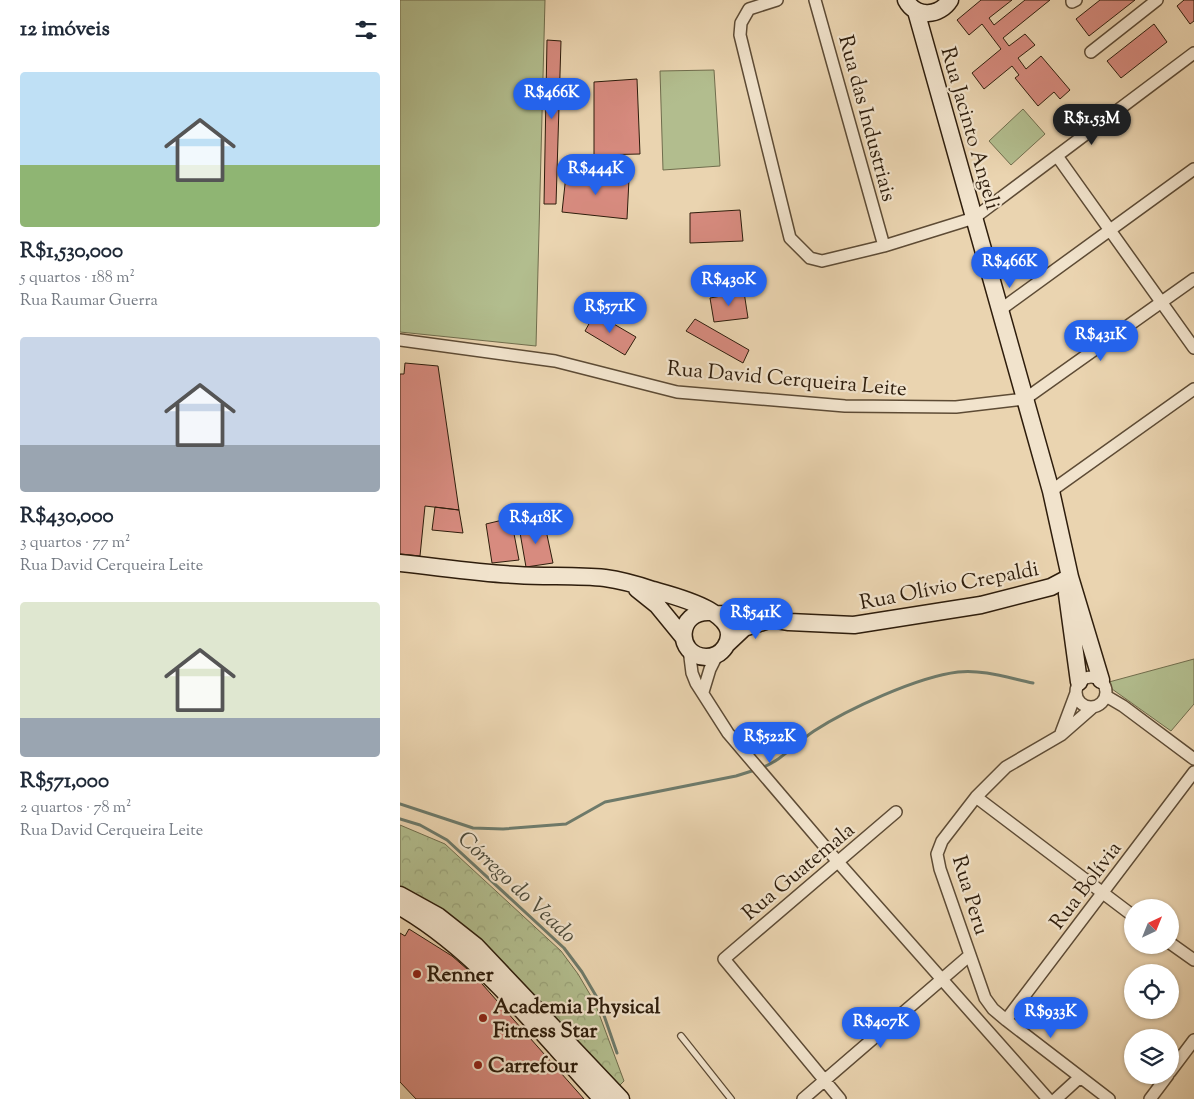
<!DOCTYPE html>
<html lang="pt">
<meta charset="utf-8">
<style>
body{margin:0;font-family:"Sorts Mill Goudy",serif;background:#f2f2f3;color:#1f2937;height:100vh;display:flex;flex-direction:column;font-size:19px;white-space:nowrap}
*{box-sizing:border-box;margin:0}
p{font-size:16px;color:#747a83}
.icon{flex:none;width:28px;height:28px;fill:none;stroke:currentColor;stroke-width:2;stroke-linecap:round;stroke-linejoin:round}
.map{position:relative;flex:1;overflow:hidden}
.side{display:flex;flex-direction:column;background:#fff;width:400px}
.side>*{flex:none}
.needle{width:32px;rotate:43deg}
.buttons{position:absolute;left:724px;top:899px;display:grid;gap:10px}
.buttons a{display:grid;place-items:center;width:55px;height:55px;border-radius:50%;background:#fff;box-shadow:0 1px 4px #0004;font-size:25px}
.price{position:absolute;translate:-50% -42px;padding:0 11px;border-radius:18px;background:#2563eb;color:#fff;font-size:16px;line-height:32px;filter:drop-shadow(0 1px 2px #0008)}
.price::after{content:'';position:absolute;left:50%;top:30px;width:15px;height:11px;margin-left:-8px;background:inherit;clip-path:polygon(0 0,100% 0,50% 100%)}
.price.active{background:#222;color:#fff}
ul{padding:0;list-style:none}
li{display:grid;align-content:center;gap:10px;height:265px;padding:0 20px}
li span{display:grid;place-items:center;height:155px;border-radius:5px;color:#555}
li>.icon{margin-inline-start:auto}
span .icon{width:90px;height:90px;fill:#fffc;stroke-width:1}
li b{font-size:21px}
h2{display:flex;justify-content:space-between;align-items:center;height:60px;padding:0 20px;font-size:21px}
main{display:flex;flex:1;min-height:0}
.map>svg:first-child{display:block}
</style>
<main>
<section class="side">
<h2>12 imóveis<svg class="icon" aria-label="filters" viewBox="0 0 24 24"><path d="M4 7h16M4 17h16"/><circle cx="9" cy="7" r="2"/><circle cx="15" cy="17" r="2"/></svg></h2>
<ul>
<li><span style="background:linear-gradient(#bfe0f5 60%,#8fb573 0)"><svg class="icon" aria-label="home" viewBox="0 0 24 24"><path d="M3 11l9-7 9 7M6 9v11h12V9"/></svg></span><div><b>R$1,530,000</b><p>5 quartos · 188 m²</p><p>Rua Raumar Guerra</p></div></li>
<li><span style="background:linear-gradient(#c9d6e8 70%,#9aa5b1 0)"><svg class="icon" aria-label="home" viewBox="0 0 24 24"><path d="M3 11l9-7 9 7M6 9v11h12V9"/></svg></span><div><b>R$430,000</b><p>3 quartos · 77 m²</p><p>Rua David Cerqueira Leite</p></div></li>
<li><span style="background:linear-gradient(#dfe7d0 75%,#9aa5b1 0)"><svg class="icon" aria-label="home" viewBox="0 0 24 24"><path d="M3 11l9-7 9 7M6 9v11h12V9"/></svg></span><div><b>R$571,000</b><p>2 quartos · 78 m²</p><p>Rua David Cerqueira Leite</p></div></li>
</ul>
</section>
<div class="map">
<svg width="794" height="1099" viewBox="0 0 794 1099">
<defs>
<pattern id="forest-crowns" width="20" height="18" patternUnits="userSpaceOnUse" patternTransform="scale(1.25)"><rect width="20" height="18" fill="#b2bd8e"/><path d="M2 6a3 3 0 1 1 6 0M12 15a3 3 0 1 1 6 0" fill="none" stroke="#99a279"/></pattern>
</defs>
<rect width="100%" height="100%" fill="#ead4b0"/>
<filter id="stains"><feTurbulence type="fractalNoise" baseFrequency=".004" numOctaves="4"/><feColorMatrix values="0 0 0 0 .2 0 0 0 0 .09 0 0 0 0 .02 0 0 0 .5 -.17"/></filter>
<radialGradient id="worn" r=".72"><stop offset=".6" stop-color="#630" stop-opacity="0"/><stop offset="1" stop-color="#630" stop-opacity=".3"/></radialGradient>
<path fill="#b2bd8e" stroke="#706d4d" d="M0,0H145L136,346L0,332Z
M314,70L320,166L263,170L260,71Z
M623,109L645,134L611,165L589,141Z
M794,659V704L771,731L712,689L709,682Z"/>
<path fill="url(#forest-crowns)" stroke="#706d4d" d="M0,825L45,844L161,951L178,974L195,1003L224,1081L218,1087L0,888Z"/>
<g fill="none" stroke-linecap="round" stroke-linejoin="round">
<path stroke="#6e7a6a" stroke-width="3" d="M361,768C381,761 396,743 414,731C448,709 517,677 558,672C582,669 609,678 633,683
M0,804L73,828L103,829L166,824L205,802L336,776L355,770
M0,819L20,825L47,840L164,948L182,972L199,1001L217,1053"/>
</g>
<path fill="#d78b7f" stroke="#2e1d0c" d="M581,0H612L589,18L594,25L625,0H650L603,38L609,46L625,34L635,45L618,58L626,69L641,56L670,90L660,99L654,92L638,106L615,78L619,75L612,66L584,89L572,73L601,49L582,24L569,35L557,20Z
M700,0H735L689,36L676,19Z
M784,0H794V21L790,24L777,6Z
M754,24L767,42L721,78L707,61Z
M147,40L161,41L156,204H144Z
M237,79L240,154L194,155V82Z
M166,175L229,179L227,219L162,212Z
M340,210L343,241L290,243V213Z
M333,270L336,289L299,294L297,275Z
M344,292L348,318L314,322L310,298Z
M195,313L236,337L225,355L185,331Z
M295,319L349,350L343,363L286,331Z
M5,363L38,366L59,510L25,506L20,556L0,554V374H4Z
M35,507L59,510L63,533L32,530Z
M111,518L119,560L92,563L86,524Z
M144,521L153,563L126,567L119,527Z
M9,929L52,956L75,976L184,1099H16L0,1082V933L5,936Z"/>
<g fill="none" stroke-linecap="round" stroke-linejoin="round">
<g stroke="#5d4b35" stroke-width="8">
<path id="lane" d="M281,1036L331,1099"/>
</g>
<g stroke="#5d4b35" stroke-width="14">
<path id="street" d="M377,0L349,9L341,23L340,35L390,238L410,258L422,261L484,246L574,218L794,53
M415,0L484,246
M672,0V2L676,0
M691,52L757,0
M657,156L794,348
M600,310L794,169
M0,340L155,361L277,392L445,406L556,407L625,399L794,279
M651,491L794,389
M289,649L292,673L296,683L328,733L438,862L648,1099
M676 692a15 15 0 1 1 30 0a15 15 0 1 1-30 0Z
M303,692L310,669L318,653
M706,696L723,706L794,759
M693,707L661,735L606,767L576,797L542,841L537,854L540,869L585,998L593,1009L606,1020L709,1099
M661,733L676,693
M576,797L732,915
M770,943L794,960
M606,1020L794,772
M770,1072L794,1040
M403,1099L570,955
M440,1099L324,959L496,812
M656,1099L679,1078
M750,1099L768,1075"/>
</g>
<g stroke="#2e1d0c" stroke-width="19">
<path id="secondary" d="M506,0C516,19 540,16 550,0
M516,11L651,491L670,577L701,680
M0,563C39,567 78,573 117,575C146,577 176,575 205,578C220,580 238,585 253,590C274,596 347,613 325,647C321,653 314,657 306,657C275,656 276,610 310,612
M237,589L257,605L284,638
M667,594L679,682
M316,614L346,615L389,622L454,625L581,605L651,587L670,577
M327,644L344,628L369,620
M0,895L38,916L76,946L221,1099
M4,909C80,954 142,1034 202,1099"/>
</g>
<use href="#lane" stroke="#f1e3cc" stroke-width="5.5"/>
<use href="#street" stroke="#f1e3cc" stroke-width="11"/>
<use href="#secondary" stroke="#f1e3cc" stroke-width="16"/>
</g>
<g fill="#8f2418" stroke="#f1e3cc" stroke-width="2">
<circle cx="17" cy="974" r="5"/>
<circle cx="83" cy="1018" r="5"/>
<circle cx="78" cy="1065" r="5"/>
</g>
<g text-anchor="middle" stroke-width="4.5" stroke-linejoin="round" paint-order="stroke">
<g font-size="21" fill="#2e1d0c" stroke="#f1e3cc">
<text transform="translate(468 118) rotate(75)" y="7">Rua das Industriais</text>
<text transform="translate(571 128) rotate(74)" y="7">Rua Jacinto Angeli</text>
<text transform="translate(387 378) rotate(5)" y="7">Rua David Cerqueira Leite</text>
<text transform="translate(549 585) rotate(-11)" y="7">Rua Olívio Crepaldi</text>
<text transform="translate(398 871) rotate(-40)" y="7">Rua Guatemala</text>
<text transform="translate(685 885) rotate(-53)" y="7">Rua Bolívia</text>
<text transform="translate(571 895) rotate(73)" y="7">Rua Peru</text>
</g>
<g font-size="21" font-weight="bold" fill="#2e1d0c" stroke="#f1e3cc" text-anchor="start">
<text x="27" y="981">Renner</text>
<text x="93" y="1013">Academia Physical<tspan x="93" dy="24">Fitness Star</tspan></text>
<text x="88" y="1072">Carrefour</text>
</g>
<g font-size="22" font-style="italic" fill="#4e4c3b" stroke="#f1e3cc">
<text transform="translate(118 886) rotate(43)" y="8">Córrego do Veado</text>
</g>
</g>
<rect width="100%" height="100%" filter="url(#stains)"/>
<rect width="100%" height="100%" fill="url(#worn)"/>
</svg>
<div class="buttons">
<a><svg class="needle" viewBox="-14 -14 28 28"><path d="M0-13l5 13h-10z" fill="#e53935"/><path d="M0 13l5-13h-10z" fill="#747a83"/></svg></a>
<a><svg class="icon" aria-label="locate" viewBox="0 0 24 24"><circle cx="12" cy="12" r="6"/><path d="M12 2v4M12 18v4M2 12h4M18 12h4"/></svg></a>
<a><svg class="icon" aria-label="layers" viewBox="0 0 24 24"><path d="M12 4l9 5-9 5-9-5zM3 14l9 5 9-5"/></svg></a>
</div>
<b class="price" style="left:152px;top:120px">R$466K</b>
<b class="price active" style="left:692px;top:146px">R$1.53M</b>
<b class="price" style="left:196px;top:196px">R$444K</b>
<b class="price" style="left:610px;top:289px">R$466K</b>
<b class="price" style="left:329px;top:307px">R$430K</b>
<b class="price" style="left:210px;top:334px">R$571K</b>
<b class="price" style="left:701px;top:362px">R$431K</b>
<b class="price" style="left:136px;top:545px">R$418K</b>
<b class="price" style="left:356px;top:640px">R$541K</b>
<b class="price" style="left:370px;top:764px">R$522K</b>
<b class="price" style="left:651px;top:1039px">R$933K</b>
<b class="price" style="left:481px;top:1049px">R$407K</b>
</div>
</main>
